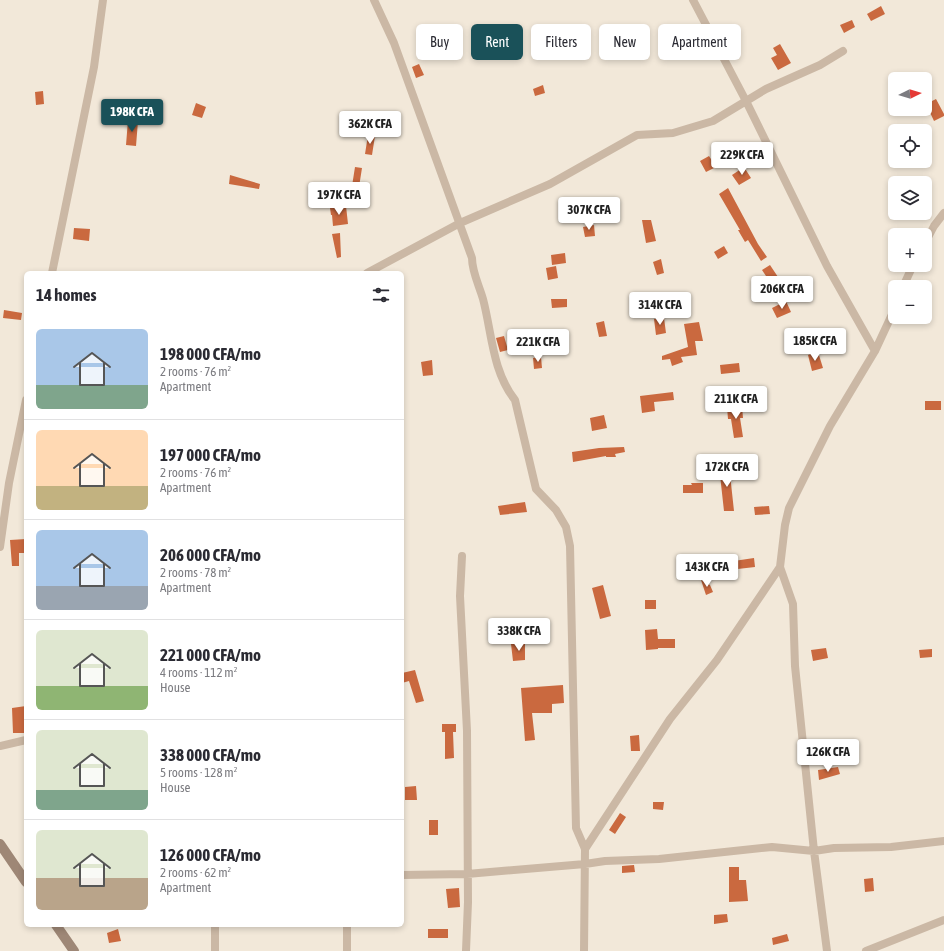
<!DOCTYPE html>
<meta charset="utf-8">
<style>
body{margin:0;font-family:"Asap Condensed",sans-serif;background:#f2f2f3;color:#2b2b33;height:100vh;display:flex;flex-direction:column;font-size:15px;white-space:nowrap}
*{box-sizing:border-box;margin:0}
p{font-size:13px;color:#7c7c81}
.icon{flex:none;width:22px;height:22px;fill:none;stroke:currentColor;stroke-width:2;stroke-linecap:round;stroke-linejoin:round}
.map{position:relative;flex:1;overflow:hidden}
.side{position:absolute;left:24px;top:271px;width:380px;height:656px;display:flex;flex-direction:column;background:#fff;border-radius:6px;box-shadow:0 2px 6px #0003}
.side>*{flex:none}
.hud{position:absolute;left:416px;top:24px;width:380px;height:36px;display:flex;gap:8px}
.needle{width:26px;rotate:85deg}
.fabs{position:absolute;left:888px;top:72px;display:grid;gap:8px}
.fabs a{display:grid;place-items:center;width:44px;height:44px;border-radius:6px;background:#fff;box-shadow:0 2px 6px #0003;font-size:20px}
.price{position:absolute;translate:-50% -34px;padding:0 9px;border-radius:4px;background:#fff;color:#222;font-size:13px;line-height:26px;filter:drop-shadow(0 1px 2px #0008)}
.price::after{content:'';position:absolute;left:50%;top:24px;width:12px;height:9px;margin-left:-6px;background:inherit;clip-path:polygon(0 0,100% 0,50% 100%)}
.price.selected{background:#1a5159;color:#fff}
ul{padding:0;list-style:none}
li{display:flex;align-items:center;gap:12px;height:100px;padding:0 12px}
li+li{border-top:1px solid #e1e1e2}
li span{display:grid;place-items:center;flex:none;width:112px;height:80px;border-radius:6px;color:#555}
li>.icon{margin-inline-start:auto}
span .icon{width:48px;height:48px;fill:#fffc;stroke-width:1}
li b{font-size:17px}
h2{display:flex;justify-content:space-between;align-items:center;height:48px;padding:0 12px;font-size:17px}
.pill{padding:0 14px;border-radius:6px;background:#fff;box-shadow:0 2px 6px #0003;font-size:14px;line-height:36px}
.pill.selected{background:#1a5159;color:#fff}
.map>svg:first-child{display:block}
</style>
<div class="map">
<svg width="944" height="951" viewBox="0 0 944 951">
<rect width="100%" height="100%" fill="#f2e8d9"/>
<path fill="#ca693f" d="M881,6L885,14L871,21L867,14Z
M852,20L855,27L844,33L840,25Z
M780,44L791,63L778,70L771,58L777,55L773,48Z
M562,47L565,57L553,60L551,49Z
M419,64L424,75L416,78L412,67Z
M543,85L545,93L535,96L533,89Z
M43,91L44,104L36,105L35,92Z
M936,99L944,114V116L934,121L926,104Z
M196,103L206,107L202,118L192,115Z
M128,120L138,121L136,146L126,145Z
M394,123L396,135L384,136L383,125Z
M368,135L375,136L372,155L365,154Z
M709,156L716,167L706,172L700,161Z
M355,167L362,168L359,187L352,186Z
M744,167L751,178L739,185L732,175Z
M230,175L260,184L259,189L229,184Z
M728,188L758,244L767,257L761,261L748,240L745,242L738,230H740L719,194Z
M346,206L348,224L333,226L332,215H331L330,208Z
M642,220H651L656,241L646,243Z
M594,225L595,236L585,237L583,227Z
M74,228L90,229L89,241L73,239Z
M340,233L341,257L337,258L332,234Z
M724,246L728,253L718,259L714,252Z
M565,253L566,263L552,265L551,255Z
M661,259L664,273L657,275L653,262Z
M770,265L778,277L770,282L762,270Z
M556,266L558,278L548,280L546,268Z
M551,299H567V307L552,308Z
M786,301L791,312L777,318L772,308Z
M4,310L22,313L21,320L3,318Z
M664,318L666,333L656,335L654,319Z
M604,321L607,336L599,337L596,323Z
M699,322L703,341H695L697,355L681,357L683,362L672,366L670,359L662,360V356L688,347L684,324Z
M504,336L508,350L500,352L496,338Z
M818,352L823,368L812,371L808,355Z
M541,357L542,368L534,369L533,358Z
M432,360L433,375L423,376L421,362Z
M739,363L740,372L721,374L720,365Z
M673,392L674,400L654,402L655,411L642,413L640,396Z
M925,401H941V410H925Z
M742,406L743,418H740L743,437L734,438L731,419H728L727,407Z
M604,415L607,428L592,431L590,418Z
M624,447L625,452L615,454L616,457H606V456L573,462L572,452L599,448Z
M729,465L734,511H724L719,466Z
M691,483H703V493H683V485H692Z
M525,502L527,512L500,515L498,506Z
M769,506L770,514L755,515L754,507Z
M26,539V553H19V566H12L10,540Z
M754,558L755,567L729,570L727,562Z
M712,566L714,574L702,578L700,569Z
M701,580L710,585L713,592L706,595Z
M603,585L611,616L600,619L592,588Z
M645,600H656V609H645Z
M657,629L658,639H675V648H658V649L646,650L645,630Z
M525,642V660L513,661L511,644Z
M826,648L828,658L813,661L811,650Z
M932,649V657L920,658L919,650Z
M415,670L424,701L416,703L409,681L402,683V673Z
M563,685L564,703L552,704V713H532L535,740L525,741L521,688Z
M26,706V733H13L12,708Z
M442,724H456V732H453L454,758L445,759V732H442Z
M639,735L640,751H631L630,736Z
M838,767L840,774L819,780L818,770Z
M416,786L417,800H405V787Z
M653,802H664L663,810L653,809Z
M620,813L626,817L615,834L609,830Z
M429,820H438V835H429Z
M634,865L635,872L622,873V866Z
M729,867H739V880H746L748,901L729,902Z
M873,878L874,891L865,892L864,879Z
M459,888L460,907L448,908L446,889Z
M727,914L728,922L714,924V915Z
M118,929L121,941L109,943L107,933Z
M428,929H448V938H428Z
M787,934L789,941L773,945L772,938Z"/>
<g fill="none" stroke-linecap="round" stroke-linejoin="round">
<path stroke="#cbb8a5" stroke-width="8" d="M374,0L394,43L472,258C472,272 479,285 483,299C492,333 492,371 515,400L536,489L556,510L566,527L570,546L576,828L585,849L584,951
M693,0L746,101L827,266L875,351
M925,243L934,226L944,213
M52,273L94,67L103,0
M367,273L460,223L550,184L637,135L673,133L713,121L766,89L820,65L843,51
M903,287L913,265
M0,547L9,483L26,400
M462,556L460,596L467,731L468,902L466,951
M780,567L793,604L795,666L814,851L827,951
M0,746L26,740
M585,849L670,719L717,660L780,567L785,525L789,508L830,426L875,351L895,308
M402,875L467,874L585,864L605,861L659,859L772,847L814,851L834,848L891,847L944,841
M347,925V951
M215,951V925
M866,951L944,920"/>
<path stroke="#9e8776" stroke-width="10" d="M0,844L26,882
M56,925L74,951"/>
</g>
</svg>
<div class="fabs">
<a><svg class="needle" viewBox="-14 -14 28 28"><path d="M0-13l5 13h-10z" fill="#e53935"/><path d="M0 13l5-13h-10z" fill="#7c7c81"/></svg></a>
<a><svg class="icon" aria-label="locate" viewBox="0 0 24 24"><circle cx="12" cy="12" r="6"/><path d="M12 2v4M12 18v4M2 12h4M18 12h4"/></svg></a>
<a><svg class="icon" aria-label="layers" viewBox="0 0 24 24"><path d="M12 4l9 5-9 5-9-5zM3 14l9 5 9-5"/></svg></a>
<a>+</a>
<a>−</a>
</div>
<b class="price selected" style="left:132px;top:133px">198K CFA</b>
<b class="price" style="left:370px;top:145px">362K CFA</b>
<b class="price" style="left:742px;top:176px">229K CFA</b>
<b class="price" style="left:339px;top:216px">197K CFA</b>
<b class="price" style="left:589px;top:231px">307K CFA</b>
<b class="price" style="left:782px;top:310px">206K CFA</b>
<b class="price" style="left:660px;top:326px">314K CFA</b>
<b class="price" style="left:815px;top:362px">185K CFA</b>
<b class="price" style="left:538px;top:363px">221K CFA</b>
<b class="price" style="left:736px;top:420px">211K CFA</b>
<b class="price" style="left:727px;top:488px">172K CFA</b>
<b class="price" style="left:707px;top:588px">143K CFA</b>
<b class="price" style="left:519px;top:652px">338K CFA</b>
<b class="price" style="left:828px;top:773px">126K CFA</b>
<div class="hud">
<a class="pill">Buy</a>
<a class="pill selected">Rent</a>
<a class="pill">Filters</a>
<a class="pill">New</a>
<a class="pill">Apartment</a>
</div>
<section class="side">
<h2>14 homes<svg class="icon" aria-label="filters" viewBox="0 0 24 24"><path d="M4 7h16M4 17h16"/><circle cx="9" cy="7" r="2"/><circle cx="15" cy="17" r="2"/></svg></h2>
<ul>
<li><span style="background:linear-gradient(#a9c7e8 70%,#7fa58c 0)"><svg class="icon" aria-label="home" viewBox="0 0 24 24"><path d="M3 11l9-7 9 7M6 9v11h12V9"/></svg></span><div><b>198 000 CFA/mo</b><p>2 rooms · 76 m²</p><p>Apartment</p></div></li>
<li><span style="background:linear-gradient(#ffd9b3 70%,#c2b280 0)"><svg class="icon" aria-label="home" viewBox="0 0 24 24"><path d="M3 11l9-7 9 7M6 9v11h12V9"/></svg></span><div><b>197 000 CFA/mo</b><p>2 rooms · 76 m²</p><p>Apartment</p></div></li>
<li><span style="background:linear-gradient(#a9c7e8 70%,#9aa5b1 0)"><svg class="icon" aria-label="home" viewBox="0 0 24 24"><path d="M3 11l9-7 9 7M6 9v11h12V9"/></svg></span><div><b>206 000 CFA/mo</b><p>2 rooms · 78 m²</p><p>Apartment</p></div></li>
<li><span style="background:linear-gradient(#dfe7d0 70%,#8fb573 0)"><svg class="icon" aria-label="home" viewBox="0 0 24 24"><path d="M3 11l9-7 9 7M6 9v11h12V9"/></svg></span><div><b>221 000 CFA/mo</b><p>4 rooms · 112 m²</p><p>House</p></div></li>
<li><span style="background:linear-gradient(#dfe7d0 75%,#7fa58c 0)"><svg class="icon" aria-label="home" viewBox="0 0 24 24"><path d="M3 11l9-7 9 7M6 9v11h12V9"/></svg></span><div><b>338 000 CFA/mo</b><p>5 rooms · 128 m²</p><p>House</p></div></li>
<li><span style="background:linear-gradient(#dfe7d0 60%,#b9a48a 0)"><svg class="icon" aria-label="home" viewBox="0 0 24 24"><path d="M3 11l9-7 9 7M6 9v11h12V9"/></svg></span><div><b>126 000 CFA/mo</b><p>2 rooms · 62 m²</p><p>Apartment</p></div></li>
</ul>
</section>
</div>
